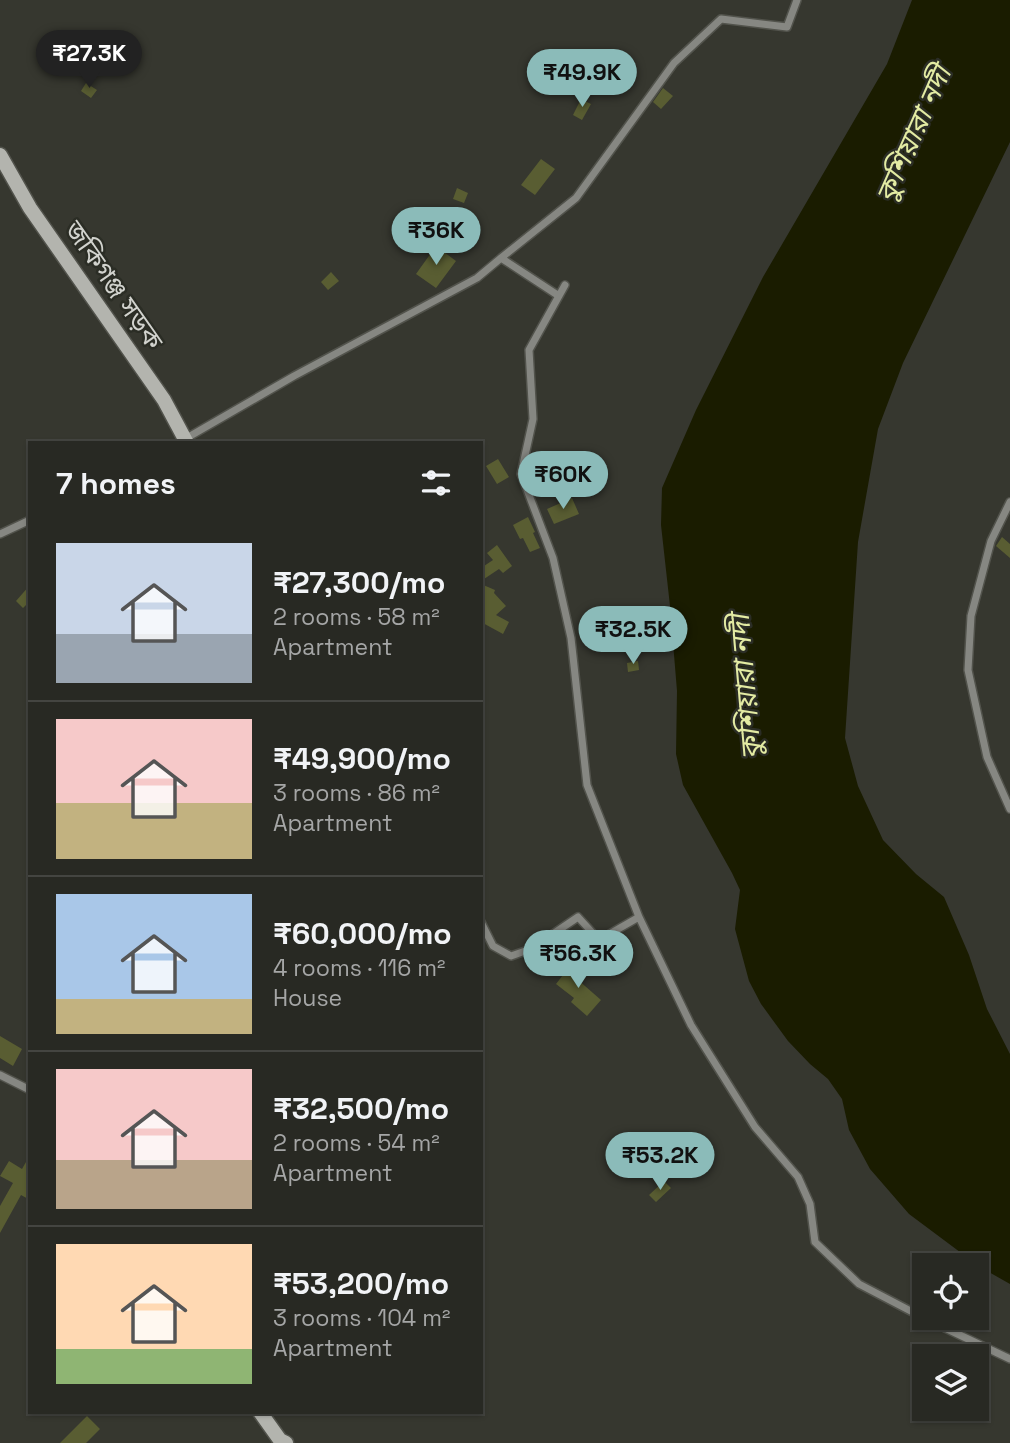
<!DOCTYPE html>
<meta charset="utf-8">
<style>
body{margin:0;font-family:"Space Grotesk","Noto Sans Bengali",sans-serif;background:#30312b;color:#f1f3f6;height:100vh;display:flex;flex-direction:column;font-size:26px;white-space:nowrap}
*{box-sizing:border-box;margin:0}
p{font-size:23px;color:#a5a6a6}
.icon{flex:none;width:38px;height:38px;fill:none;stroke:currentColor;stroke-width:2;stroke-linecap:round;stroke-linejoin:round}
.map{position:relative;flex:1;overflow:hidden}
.details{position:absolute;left:28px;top:441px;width:455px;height:973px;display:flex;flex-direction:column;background:#282923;border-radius:0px;box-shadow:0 2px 5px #0004,0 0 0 2px #444541}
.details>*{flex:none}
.controls{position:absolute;left:912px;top:1253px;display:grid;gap:14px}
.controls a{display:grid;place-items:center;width:77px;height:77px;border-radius:0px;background:#282923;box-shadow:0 2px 5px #0004,0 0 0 2px #444541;font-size:35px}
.price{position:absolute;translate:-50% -60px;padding:0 16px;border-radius:24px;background:#8bbbb9;color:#111;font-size:23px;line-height:46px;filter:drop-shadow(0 2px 4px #0008)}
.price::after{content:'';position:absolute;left:50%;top:42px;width:21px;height:16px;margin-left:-10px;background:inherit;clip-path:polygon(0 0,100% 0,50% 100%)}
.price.on{background:#222;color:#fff}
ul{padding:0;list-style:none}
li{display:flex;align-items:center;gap:21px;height:175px;padding:0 28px}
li+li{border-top:2px solid #444541}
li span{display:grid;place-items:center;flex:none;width:196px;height:140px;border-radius:0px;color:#555}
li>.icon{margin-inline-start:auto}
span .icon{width:84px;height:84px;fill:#fffc;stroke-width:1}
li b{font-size:30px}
h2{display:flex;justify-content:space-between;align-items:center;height:84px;padding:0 28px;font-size:30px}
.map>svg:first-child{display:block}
</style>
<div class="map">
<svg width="1010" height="1443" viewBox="0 0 1010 1443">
<rect width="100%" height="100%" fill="#36372f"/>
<path fill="#1a1c00" d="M912,0H1010V142L903,363L878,429L858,542L845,738L858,786L883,840L916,874L944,897L969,955L987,1009L1010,1054V1284L980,1267L909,1214L870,1169L849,1130L842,1099L828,1079L810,1064L788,1041L761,1004L749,981L735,929L740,890L732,873L683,785L676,754L677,691L670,606L661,525L662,488L696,410L763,277L887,64Z"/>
<path fill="#595d32" d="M86,83L97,90L91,98L81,91Z
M663,88L673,96L661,109L653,102Z
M581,99L591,104L582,120L573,115Z
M541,159L555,169L535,195L521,185Z
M457,188L468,193L464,203L453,199Z
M436,246L456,261L436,288L416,274Z
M331,272L339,281L328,290L321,282Z
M498,459L509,477L497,484L486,466Z
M572,498L579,514L554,524L547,509Z
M528,517L535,532L533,533L540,548L530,552L523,538L520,539L513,525Z
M1002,537L1010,544V558L996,546Z
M497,545L512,566L503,573L499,569L481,581V568L493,560L487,553Z
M481,584L495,590L494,593L506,606L496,615L509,622L503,634L481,622Z
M30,585V601L23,608L16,601Z
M638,661L639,670L628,672L627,663Z
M573,962L584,970L577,979L601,1000L587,1016L571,1002L574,998L556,984Z
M0,1036L22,1049L13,1066L0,1058Z
M30,1155V1200L21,1195L0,1233V1206L13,1183L0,1176L9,1161L22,1169Z
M664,1181L671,1188L656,1202L649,1195Z
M87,1416L100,1429L86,1443H60Z"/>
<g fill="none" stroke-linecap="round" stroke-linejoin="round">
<g stroke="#52534c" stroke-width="10">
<path id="street" d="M501,258L576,198L674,63L721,19L787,27L797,0
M565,285L529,350L533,419L521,474L553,558L571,638L587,785L639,917
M178,443L294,376L477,278L501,258L559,296
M1010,502L991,541L971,616L968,670L987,757L1010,809
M0,534L30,520
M481,922L493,946L511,956L531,949L578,917L599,940L639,917L691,1025L755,1127L798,1177L810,1204L815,1242L859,1284L924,1318
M0,1075L30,1090
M924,1318L1010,1359"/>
</g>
<g stroke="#52534c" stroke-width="17">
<path id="secondary" d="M0,155L30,208L164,400L187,443
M260,1412L280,1440L286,1443"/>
</g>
<use href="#street" stroke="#868782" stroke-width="7"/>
<use href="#secondary" stroke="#b3b4ae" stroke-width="14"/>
</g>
<g text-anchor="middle" stroke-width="5" stroke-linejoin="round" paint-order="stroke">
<g font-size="26" fill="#d2d3ce" stroke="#2b2d25">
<text transform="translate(114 285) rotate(55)" y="9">জকিগঞ্জ সড়ক</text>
</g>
<g font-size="28" font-style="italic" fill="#e3eba3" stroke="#2b2d25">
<text transform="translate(913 134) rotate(-66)" y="10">কুশিয়ারা নদী</text>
<text transform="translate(745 687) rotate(-95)" y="10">কুশিয়ারা নদী</text>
</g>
</g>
</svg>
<div class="controls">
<a><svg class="icon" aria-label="locate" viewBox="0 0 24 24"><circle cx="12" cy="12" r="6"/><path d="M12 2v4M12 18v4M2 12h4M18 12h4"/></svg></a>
<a><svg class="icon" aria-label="layers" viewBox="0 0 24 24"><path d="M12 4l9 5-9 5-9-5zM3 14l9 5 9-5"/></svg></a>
</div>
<b class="price on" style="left:89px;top:90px">₹27.3K</b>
<b class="price" style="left:582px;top:109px">₹49.9K</b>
<b class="price" style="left:436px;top:267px">₹36K</b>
<b class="price" style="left:563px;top:511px">₹60K</b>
<b class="price" style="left:633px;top:666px">₹32.5K</b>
<b class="price" style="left:578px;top:990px">₹56.3K</b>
<b class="price" style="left:660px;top:1192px">₹53.2K</b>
<section class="details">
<h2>7 homes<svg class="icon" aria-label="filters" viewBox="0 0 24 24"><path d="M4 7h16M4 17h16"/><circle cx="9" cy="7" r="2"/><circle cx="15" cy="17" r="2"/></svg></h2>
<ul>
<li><span style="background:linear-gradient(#c9d6e8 65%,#9aa5b1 0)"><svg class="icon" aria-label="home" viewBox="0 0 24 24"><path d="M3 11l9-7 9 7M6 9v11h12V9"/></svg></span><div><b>₹27,300/mo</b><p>2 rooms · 58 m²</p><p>Apartment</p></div></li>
<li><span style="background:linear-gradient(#f6c9c9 60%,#c2b280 0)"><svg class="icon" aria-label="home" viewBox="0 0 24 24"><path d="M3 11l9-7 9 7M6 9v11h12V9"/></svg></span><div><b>₹49,900/mo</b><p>3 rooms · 86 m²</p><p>Apartment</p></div></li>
<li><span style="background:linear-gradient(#a9c7e8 75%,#c2b280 0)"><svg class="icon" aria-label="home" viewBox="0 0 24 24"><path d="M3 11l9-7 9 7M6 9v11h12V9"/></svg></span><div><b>₹60,000/mo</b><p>4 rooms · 116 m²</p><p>House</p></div></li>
<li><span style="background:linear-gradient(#f6c9c9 65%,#b9a48a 0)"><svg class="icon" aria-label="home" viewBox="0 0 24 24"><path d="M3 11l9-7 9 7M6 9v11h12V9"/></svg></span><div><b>₹32,500/mo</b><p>2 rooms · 54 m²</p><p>Apartment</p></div></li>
<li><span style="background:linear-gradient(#ffd9b3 75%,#8fb573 0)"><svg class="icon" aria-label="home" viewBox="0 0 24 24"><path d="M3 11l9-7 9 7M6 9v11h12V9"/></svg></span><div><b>₹53,200/mo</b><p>3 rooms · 104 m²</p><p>Apartment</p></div></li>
</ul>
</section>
</div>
